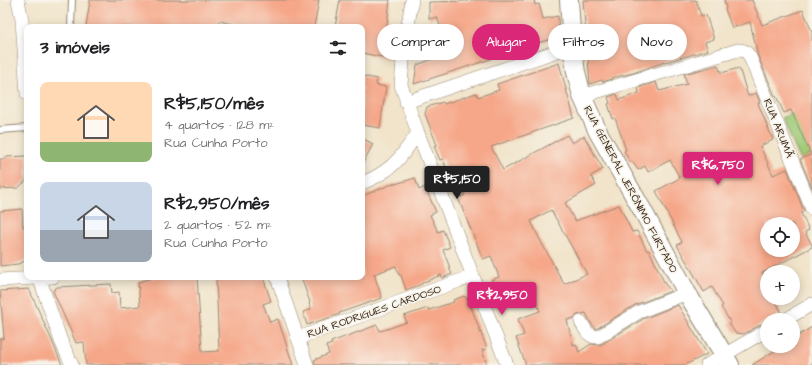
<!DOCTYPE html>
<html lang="pt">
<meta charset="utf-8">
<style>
body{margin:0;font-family:"Architects Daughter",sans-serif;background:#f6f6f6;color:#202124;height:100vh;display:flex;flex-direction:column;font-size:15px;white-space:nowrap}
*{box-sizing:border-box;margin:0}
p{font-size:13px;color:#757577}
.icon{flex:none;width:22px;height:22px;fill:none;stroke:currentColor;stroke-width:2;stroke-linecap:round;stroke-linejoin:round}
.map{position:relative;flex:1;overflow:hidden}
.side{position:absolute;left:24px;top:24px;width:341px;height:256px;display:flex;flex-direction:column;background:#fff;border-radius:8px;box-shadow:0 2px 10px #0003}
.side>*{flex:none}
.guide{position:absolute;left:377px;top:24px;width:375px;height:36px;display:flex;gap:8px}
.buttons{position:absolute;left:760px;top:217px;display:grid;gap:8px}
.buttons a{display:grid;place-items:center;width:40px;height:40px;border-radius:50%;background:#fff;box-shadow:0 2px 10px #0003;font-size:20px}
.price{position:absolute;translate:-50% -34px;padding:0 9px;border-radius:4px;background:#db2777;color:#fff;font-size:13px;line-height:26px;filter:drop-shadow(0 1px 2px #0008)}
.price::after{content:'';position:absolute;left:50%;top:24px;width:12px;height:9px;margin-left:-6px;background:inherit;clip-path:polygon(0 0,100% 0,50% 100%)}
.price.current{background:#222;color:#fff}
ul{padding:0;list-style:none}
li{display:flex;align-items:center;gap:12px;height:100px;padding:0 16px}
li span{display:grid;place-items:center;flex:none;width:112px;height:80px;border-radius:8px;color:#555}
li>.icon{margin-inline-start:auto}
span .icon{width:48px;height:48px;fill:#fffc;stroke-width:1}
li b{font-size:17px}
h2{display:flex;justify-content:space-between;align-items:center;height:48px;padding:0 16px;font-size:17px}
.chip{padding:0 14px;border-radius:18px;background:#fff;box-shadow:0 2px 10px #0003;font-size:14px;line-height:36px}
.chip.current{background:#db2777;color:#fff}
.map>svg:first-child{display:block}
</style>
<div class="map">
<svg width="812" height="365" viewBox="0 0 812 365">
<rect width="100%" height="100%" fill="#f7f3e8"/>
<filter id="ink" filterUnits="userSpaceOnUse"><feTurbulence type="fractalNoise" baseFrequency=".025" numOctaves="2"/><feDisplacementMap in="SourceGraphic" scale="8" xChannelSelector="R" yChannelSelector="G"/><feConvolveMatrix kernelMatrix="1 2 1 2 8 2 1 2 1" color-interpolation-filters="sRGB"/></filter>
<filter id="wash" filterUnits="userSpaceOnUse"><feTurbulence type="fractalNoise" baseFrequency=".012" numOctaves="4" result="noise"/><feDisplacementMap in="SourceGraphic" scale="16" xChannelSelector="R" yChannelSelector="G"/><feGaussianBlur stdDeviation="0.9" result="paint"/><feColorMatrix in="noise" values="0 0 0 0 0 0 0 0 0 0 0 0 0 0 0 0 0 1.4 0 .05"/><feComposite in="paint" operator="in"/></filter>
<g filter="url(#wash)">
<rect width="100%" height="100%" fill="#f1e4ca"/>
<path fill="#a0cb78" stroke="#6e7a4b" d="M793,113L812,154L800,159L782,118Z"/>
<g id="blocks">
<path fill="#f6a789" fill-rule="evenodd" d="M90,0H319L314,27H238V25L219,21L218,27H86Z
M340,0H390L384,48L392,49L391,59L362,53V27H335Z
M468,0H534L535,5L539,4L543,19L558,16L559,35L555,38L531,45L528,39L511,45L489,52L491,59L414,84L417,65L449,53L437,17L429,19V2L468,1Z
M583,0H696L701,16L706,15L714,39L705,42L708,50L662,63L633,73L611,78L612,79L603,82L602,80L590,84Z
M724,0H752L762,25L803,10L812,32V188L800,159L811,155L791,110L784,113L776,96H775L758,56L750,22L732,28L725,9L726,8Z
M559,63L574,118L491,147L503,170L567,135L572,143L584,136L603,169L591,176L596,185L565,203L575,221L619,205L632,232L637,231L647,251L649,250L665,284L671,291L635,305L596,329L591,323L586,313L577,315L574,318L567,320L573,345L576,344L579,352L591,344L598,345L602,344L643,319L678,305L707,354L685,365H526L516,338L524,335L518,319L540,311L531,291L526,293L522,291L500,300L491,280L499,277L491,256L483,259L458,198L465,195L455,171L448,173L443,159L440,160L434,146L437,145L425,114L427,107L443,102L444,104L476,93L478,97L499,90L497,84ZM551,210L587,274L564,284L539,238L531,221Z
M718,65L720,71L721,70V73L739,68L748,96L756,93L760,102L758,103L773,140L760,146L773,175L787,169L804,211L801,213L809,230L805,232L812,245V247L762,273L767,283V298H774L782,313L771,320H767V321L765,322L744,334L735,333L729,323H731L721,307L723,306L712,287L704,292L677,245L682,242L656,191L680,178L670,160L648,172L645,166L638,170L632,161L630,162L624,151L626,150L615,118L613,119L608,104L610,103L608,97L617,94L619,100L639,93L638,88L656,82L659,91L687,84L684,74ZM767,224H793V250H767Z
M362,76L377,79L376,85L386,87L380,128L362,125Z
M362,138L373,144L362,165Z
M27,156V180L18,188L0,189V159H5V157Z
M415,178L419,190L425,187L436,212L430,215L438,232L443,230L450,247L443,250L450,268H449L452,274L442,278L441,275L422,283V284L406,290L401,275H399L396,266L374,274L382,298L339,313L340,314L307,325L303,312L311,309L309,303L310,302L301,277H362V196L395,183V184Z
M22,209L23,227H27V258L23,262L18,264L0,266V211Z
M155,277H197L202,352L219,351L216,277H263L271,301L263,304L270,322L278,319L293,365H86L84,342L76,343L53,291L57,287L111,284L112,293L119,292L120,308L140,306L138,282Z
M29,289L49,334L62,365H0V339L4,338V337L0,291Z
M464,296L468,299L487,349L482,350L487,365H315L314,360L329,354L326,346L332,344L331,342L377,325L380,331L387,329L407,322L404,316L428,308L429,310L454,302L453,300Z
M812,327V365H752L782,346H793V339Z"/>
</g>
</g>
<g filter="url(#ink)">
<use href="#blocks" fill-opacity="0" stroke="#968774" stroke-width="1"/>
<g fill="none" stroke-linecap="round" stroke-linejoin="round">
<g stroke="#968774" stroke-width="8">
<path id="service" d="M71,27L72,0
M0,130L27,128"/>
</g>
<g stroke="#968774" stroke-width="14">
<path id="minor" d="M18,0L22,20L27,94
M412,0L404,49L401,85L418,133L507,365
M582,96L738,50C745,50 747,52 750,57L812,209
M406,102L572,46
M362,183C370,180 378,176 385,171C399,162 408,146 418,133
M39,277L61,341L72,365
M277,277L307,365
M0,280L53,277
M785,320L812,304
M581,322C585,329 589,338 598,337L639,312L687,293
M298,338L473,276
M707,365L767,330"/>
</g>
<g stroke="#968774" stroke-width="20">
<path id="secondary" d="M569,0L572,46L576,72L582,96L598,132L644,213L687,293L730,365"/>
</g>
<use href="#service" stroke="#fff" stroke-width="6"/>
<use href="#minor" stroke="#fff" stroke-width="13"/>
<use href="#secondary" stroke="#fff" stroke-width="18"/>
</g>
</g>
<g text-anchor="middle" stroke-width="3.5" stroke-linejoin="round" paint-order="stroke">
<g font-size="11" fill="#3b2a1e" stroke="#f7f3e8">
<text transform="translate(779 128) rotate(68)" y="4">RUA ARUMÃ</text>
<text transform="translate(631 189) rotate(62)" y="4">RUA GENERAL JERÔNIMO FURTADO</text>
<text transform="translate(374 311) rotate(-19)" y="4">RUA RODRIGUES CARDOSO</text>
</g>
</g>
</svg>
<div class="buttons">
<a><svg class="icon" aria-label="locate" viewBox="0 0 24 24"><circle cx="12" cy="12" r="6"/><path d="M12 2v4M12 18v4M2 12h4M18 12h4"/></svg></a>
<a>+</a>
<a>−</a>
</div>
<b class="price" style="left:718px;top:186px">R$6,750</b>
<b class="price current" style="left:457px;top:200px">R$5,150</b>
<b class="price" style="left:502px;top:316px">R$2,950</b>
<div class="guide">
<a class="chip">Comprar</a>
<a class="chip current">Alugar</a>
<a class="chip">Filtros</a>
<a class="chip">Novo</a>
</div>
<section class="side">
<h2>3 imóveis<svg class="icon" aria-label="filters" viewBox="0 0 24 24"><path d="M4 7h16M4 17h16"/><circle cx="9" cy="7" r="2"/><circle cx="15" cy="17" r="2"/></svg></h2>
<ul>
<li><span style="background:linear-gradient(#ffd9b3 75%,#8fb573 0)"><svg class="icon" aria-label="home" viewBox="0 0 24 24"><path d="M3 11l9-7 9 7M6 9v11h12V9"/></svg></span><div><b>R$5,150/mês</b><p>4 quartos · 128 m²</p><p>Rua Cunha Porto</p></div></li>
<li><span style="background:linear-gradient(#c9d6e8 60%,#9aa5b1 0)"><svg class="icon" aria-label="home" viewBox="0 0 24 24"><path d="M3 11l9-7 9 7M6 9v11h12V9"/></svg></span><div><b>R$2,950/mês</b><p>2 quartos · 52 m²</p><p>Rua Cunha Porto</p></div></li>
</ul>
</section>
</div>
